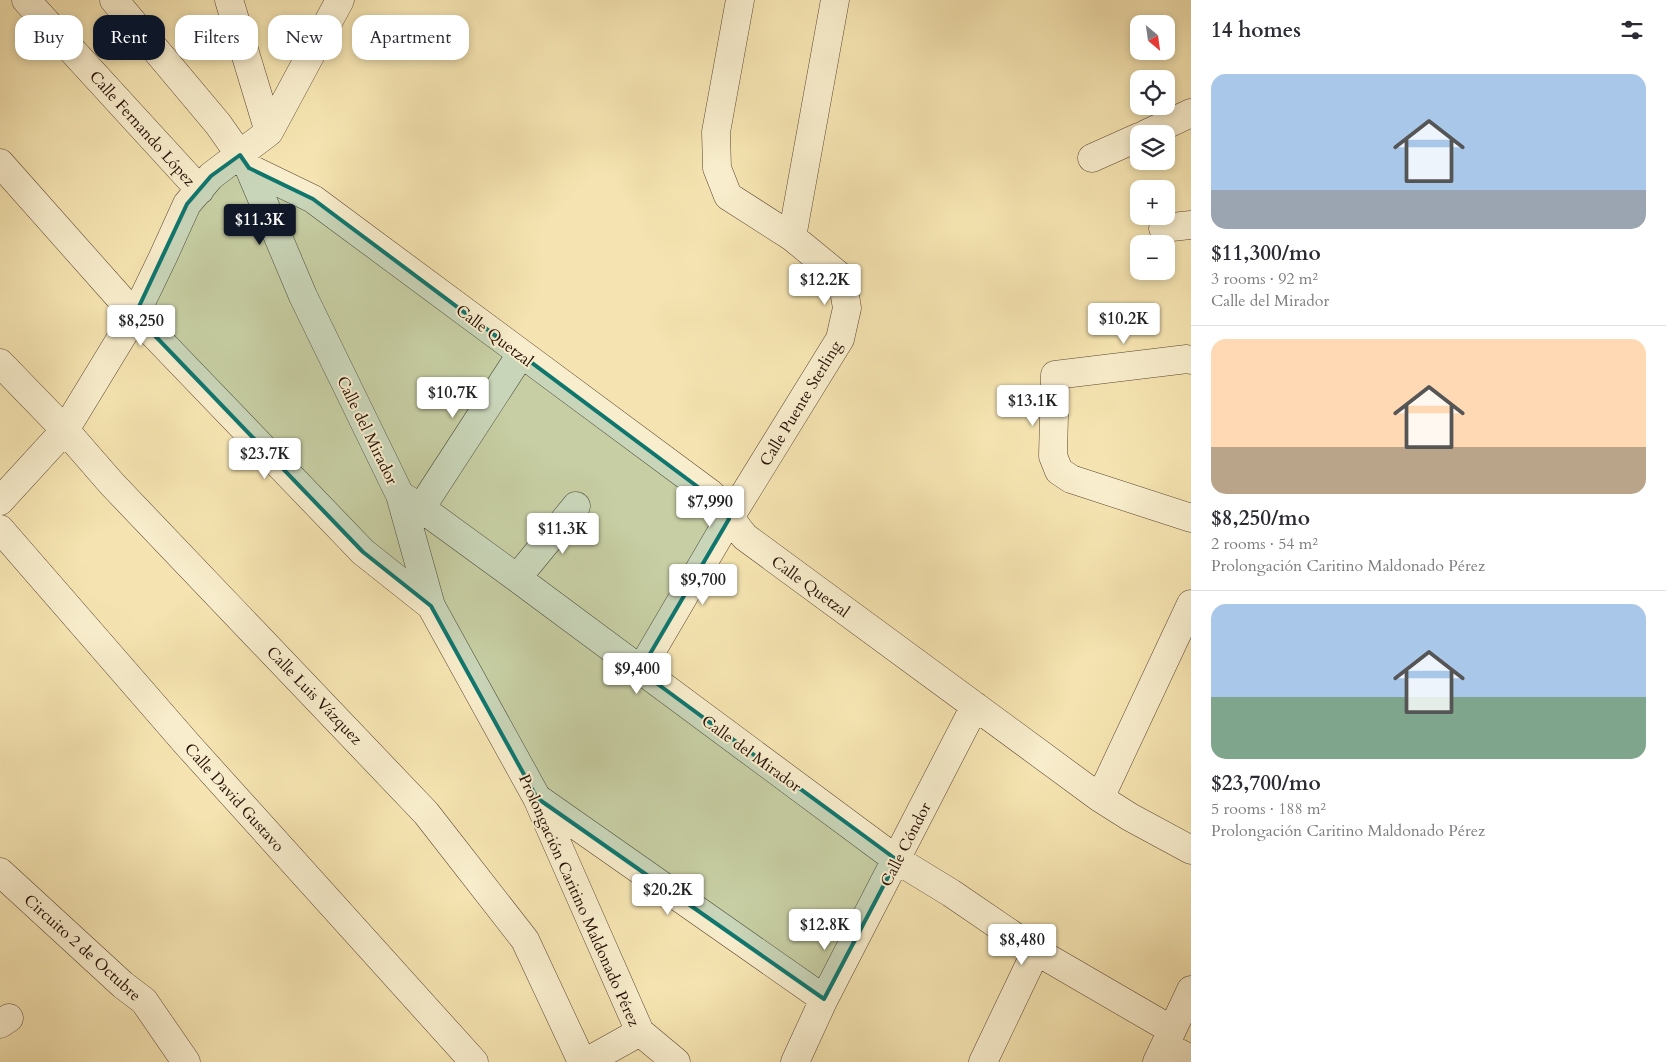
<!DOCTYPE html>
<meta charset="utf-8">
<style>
body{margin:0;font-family:Cardo,serif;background:#f2f2f3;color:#2b2b33;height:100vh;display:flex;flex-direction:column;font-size:19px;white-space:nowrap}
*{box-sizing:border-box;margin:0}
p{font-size:16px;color:#7c7c81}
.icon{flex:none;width:28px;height:28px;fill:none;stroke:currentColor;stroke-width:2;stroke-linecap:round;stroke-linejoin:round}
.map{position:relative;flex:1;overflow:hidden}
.sheet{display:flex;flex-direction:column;background:#fff;width:475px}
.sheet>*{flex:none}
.hud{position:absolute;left:15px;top:15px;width:475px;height:45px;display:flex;gap:10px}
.needle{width:32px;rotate:151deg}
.fabs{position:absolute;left:1130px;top:15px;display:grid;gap:10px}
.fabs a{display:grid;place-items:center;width:45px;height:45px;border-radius:10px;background:#fff;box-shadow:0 2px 8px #0003;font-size:25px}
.price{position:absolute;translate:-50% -42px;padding:0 11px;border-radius:5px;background:#fff;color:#222;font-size:16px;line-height:32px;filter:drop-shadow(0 1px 2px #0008)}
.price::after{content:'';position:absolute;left:50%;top:30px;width:15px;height:11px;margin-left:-8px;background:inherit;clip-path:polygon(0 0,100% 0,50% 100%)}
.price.current{background:#111827;color:#fff}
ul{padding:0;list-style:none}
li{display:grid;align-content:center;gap:10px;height:265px;padding:0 20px}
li+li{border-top:1px solid #e1e1e2}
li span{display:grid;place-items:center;height:155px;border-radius:15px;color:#555}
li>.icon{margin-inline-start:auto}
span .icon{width:90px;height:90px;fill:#fffc;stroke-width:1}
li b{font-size:21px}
h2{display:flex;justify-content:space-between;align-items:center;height:60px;padding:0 20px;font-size:21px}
.pill{padding:0 18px;border-radius:15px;background:#fff;box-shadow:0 2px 8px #0003;font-size:18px;line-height:45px}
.pill.current{background:#111827;color:#fff}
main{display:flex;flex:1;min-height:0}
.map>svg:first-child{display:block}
</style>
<main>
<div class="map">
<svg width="1191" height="1062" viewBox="0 0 1191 1062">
<rect width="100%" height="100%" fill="#f5e4b1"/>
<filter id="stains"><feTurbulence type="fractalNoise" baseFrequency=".004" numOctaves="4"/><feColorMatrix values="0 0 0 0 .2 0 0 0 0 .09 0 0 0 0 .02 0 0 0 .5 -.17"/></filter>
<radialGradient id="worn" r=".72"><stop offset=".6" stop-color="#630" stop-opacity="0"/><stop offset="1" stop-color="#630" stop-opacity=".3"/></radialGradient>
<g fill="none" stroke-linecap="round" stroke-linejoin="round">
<g stroke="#5a4431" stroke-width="29">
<path id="minor" d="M26,0L200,190
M114,0L218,124L249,168L303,296L400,495L431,606
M229,0L269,132
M1146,134L1191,113
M1092,158L1139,137
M0,163L135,315L363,552L431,606L537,798L640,1032L676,1062
M249,168L313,199L711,494C724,507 733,523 745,537L1100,798L1130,817L1191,850
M1163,228L1191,225
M792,237L835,0
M1191,360L1187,359L1055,375L1053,456L1059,471L1071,479L1191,518
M0,363L65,430L112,484L426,813L525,940L582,1062
M400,495L421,508L517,578L897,860L951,893L1036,951L1172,1030
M0,501L65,430L135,315L163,257L187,204L211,176L269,132L340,0
M421,508L521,354
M0,529L187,744L474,1062
M517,578L576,506
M640,671L729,519L840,339L847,308L842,278L792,237L728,196L717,168L716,132L740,0
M537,798L824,999
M1100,798L1191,604
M0,872L123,985L144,1001L186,1062
M0,1024L9,1018
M1165,1046L1191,1059
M586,1062L640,1032
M795,1062L824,999L975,706
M983,1062L1036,951
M1157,1062L1191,990"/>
</g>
<use href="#minor" stroke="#f8edcc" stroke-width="28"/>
</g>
<path fill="#0f766e" fill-opacity="0.2" stroke="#0f766e" stroke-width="4" stroke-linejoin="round" d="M240,155L249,168L313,199L722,505L729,519L640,671L897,860L824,999L537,798L431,606L363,552L135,315L187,204L211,176Z"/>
<g text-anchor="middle" stroke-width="4" stroke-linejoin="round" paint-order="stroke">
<g font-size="16" fill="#260f06" stroke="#f8edcc">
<text transform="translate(143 128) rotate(48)" y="6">Calle Fernando López</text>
<text transform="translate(495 335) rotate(37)" y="6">Calle Quetzal</text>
<text transform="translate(800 403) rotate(-59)" y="6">Calle Puente Sterling</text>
<text transform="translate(368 430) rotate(64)" y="6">Calle del Mirador</text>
<text transform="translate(811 586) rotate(36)" y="6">Calle Quetzal</text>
<text transform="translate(315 695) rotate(46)" y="6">Calle Luis Vázquez</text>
<text transform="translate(752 753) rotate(36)" y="6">Calle del Mirador</text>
<text transform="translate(235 797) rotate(48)" y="6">Calle David Gustavo</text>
<text transform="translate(905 844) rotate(-63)" y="6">Calle Cóndor</text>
<text transform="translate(580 900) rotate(66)" y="6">Prolongación Caritino Maldonado Pérez</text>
<text transform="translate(83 947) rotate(42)" y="6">Circuito 2 de Octubre</text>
</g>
</g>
<rect width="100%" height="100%" filter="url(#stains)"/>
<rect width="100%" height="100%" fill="url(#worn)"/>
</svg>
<div class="fabs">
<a><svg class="needle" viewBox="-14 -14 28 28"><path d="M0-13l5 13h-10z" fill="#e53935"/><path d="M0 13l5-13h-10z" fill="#7c7c81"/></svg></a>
<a><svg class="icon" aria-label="locate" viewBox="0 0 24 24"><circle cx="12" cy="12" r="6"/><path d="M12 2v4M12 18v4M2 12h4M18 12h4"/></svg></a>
<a><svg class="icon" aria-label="layers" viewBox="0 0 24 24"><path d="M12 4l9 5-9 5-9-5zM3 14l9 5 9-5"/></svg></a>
<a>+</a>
<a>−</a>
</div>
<b class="price current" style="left:260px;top:246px">$11.3K</b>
<b class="price" style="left:825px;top:306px">$12.2K</b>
<b class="price" style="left:1124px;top:345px">$10.2K</b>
<b class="price" style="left:141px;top:347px">$8,250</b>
<b class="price" style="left:453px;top:419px">$10.7K</b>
<b class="price" style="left:1033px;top:427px">$13.1K</b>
<b class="price" style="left:265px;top:480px">$23.7K</b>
<b class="price" style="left:710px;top:528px">$7,990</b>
<b class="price" style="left:563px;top:555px">$11.3K</b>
<b class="price" style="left:703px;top:606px">$9,700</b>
<b class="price" style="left:637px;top:695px">$9,400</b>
<b class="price" style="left:668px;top:916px">$20.2K</b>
<b class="price" style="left:825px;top:951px">$12.8K</b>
<b class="price" style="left:1022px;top:966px">$8,480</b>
<div class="hud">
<a class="pill">Buy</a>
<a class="pill current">Rent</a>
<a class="pill">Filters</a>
<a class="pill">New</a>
<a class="pill">Apartment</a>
</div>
</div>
<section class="sheet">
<h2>14 homes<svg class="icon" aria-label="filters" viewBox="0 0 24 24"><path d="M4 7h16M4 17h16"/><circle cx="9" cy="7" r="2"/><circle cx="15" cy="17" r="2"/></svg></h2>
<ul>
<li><span style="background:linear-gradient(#a9c7e8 75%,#9aa5b1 0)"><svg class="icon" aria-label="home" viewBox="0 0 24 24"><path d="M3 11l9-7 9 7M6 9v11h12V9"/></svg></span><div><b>$11,300/mo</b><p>3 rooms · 92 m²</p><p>Calle del Mirador</p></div></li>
<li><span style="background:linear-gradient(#ffd9b3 70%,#b9a48a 0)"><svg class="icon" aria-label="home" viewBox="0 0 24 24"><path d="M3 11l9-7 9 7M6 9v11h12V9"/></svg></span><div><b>$8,250/mo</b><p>2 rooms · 54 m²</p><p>Prolongación Caritino Maldonado Pérez</p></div></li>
<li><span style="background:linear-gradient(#a9c7e8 60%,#7fa58c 0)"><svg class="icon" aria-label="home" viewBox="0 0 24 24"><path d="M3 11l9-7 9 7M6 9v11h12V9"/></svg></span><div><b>$23,700/mo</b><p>5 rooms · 188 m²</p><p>Prolongación Caritino Maldonado Pérez</p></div></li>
</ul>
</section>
</main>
